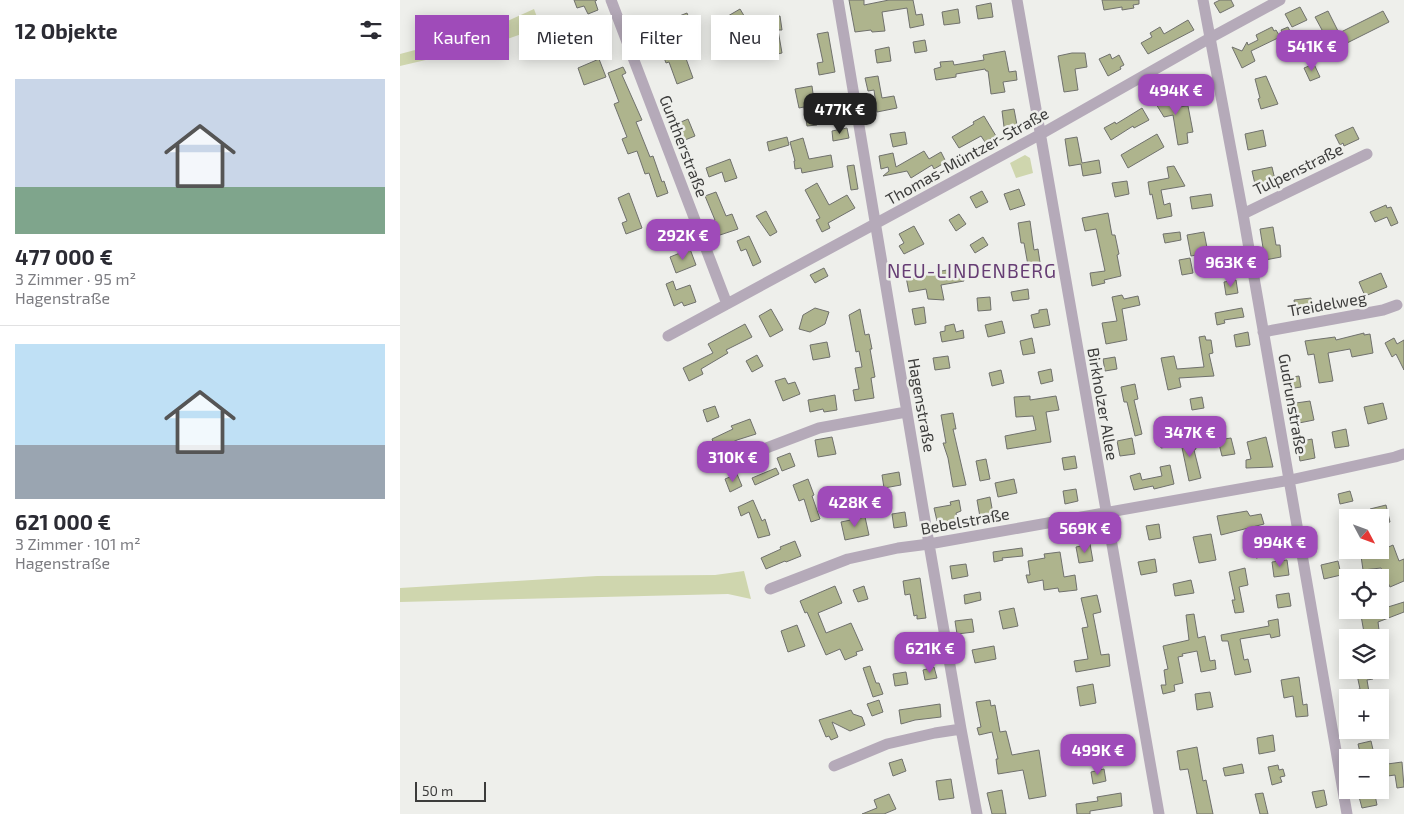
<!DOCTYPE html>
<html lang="de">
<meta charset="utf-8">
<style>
body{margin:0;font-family:"Exo 2",sans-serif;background:#f2f2f3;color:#2b2b33;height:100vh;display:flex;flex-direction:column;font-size:19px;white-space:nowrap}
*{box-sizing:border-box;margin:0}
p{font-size:16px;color:#7c7c81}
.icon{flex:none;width:28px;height:28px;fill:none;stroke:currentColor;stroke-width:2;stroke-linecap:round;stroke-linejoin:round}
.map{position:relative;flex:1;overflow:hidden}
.panel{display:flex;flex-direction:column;background:#fff;width:400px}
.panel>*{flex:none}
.guide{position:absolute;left:15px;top:15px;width:475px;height:45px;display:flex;gap:10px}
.needle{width:32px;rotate:131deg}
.controls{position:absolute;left:939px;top:509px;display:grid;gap:10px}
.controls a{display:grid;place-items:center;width:50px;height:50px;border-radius:0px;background:#fff;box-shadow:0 2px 12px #0003;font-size:25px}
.scale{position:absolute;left:15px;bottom:12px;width:71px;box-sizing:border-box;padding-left:5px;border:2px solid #3c3c3b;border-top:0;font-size:14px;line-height:18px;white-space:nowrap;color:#3c3c3b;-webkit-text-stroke:4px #eeefeb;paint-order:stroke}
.price{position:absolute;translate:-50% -42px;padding:0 11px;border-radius:10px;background:#9f4bb9;color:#fff;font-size:16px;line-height:32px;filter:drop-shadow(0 1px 2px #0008)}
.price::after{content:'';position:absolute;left:50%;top:30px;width:15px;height:11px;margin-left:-8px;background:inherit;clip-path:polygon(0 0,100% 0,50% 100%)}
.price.selected{background:#222;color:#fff}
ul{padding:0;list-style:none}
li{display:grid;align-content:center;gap:10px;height:265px;padding:0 15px}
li+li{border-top:1px solid #e1e1e2}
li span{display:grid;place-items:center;height:155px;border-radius:0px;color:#555}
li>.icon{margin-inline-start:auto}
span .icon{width:90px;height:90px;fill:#fffc;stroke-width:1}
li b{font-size:21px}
h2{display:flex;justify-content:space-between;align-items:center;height:60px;padding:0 15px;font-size:21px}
.chip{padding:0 18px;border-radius:0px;background:#fff;box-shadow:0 2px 12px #0003;font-size:18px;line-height:45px}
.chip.selected{background:#9f4bb9;color:#fff}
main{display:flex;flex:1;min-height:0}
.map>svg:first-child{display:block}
</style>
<main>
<section class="panel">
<h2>12 Objekte<svg class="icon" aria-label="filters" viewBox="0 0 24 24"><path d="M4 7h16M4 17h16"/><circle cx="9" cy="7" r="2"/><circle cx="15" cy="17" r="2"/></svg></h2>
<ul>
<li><span style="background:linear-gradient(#c9d6e8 70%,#7fa58c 0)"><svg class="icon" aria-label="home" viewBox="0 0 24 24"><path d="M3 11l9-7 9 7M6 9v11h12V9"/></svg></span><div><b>477 000 €</b><p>3 Zimmer · 95 m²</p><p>Hagenstraße</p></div></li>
<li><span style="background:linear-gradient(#bfe0f5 65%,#9aa5b1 0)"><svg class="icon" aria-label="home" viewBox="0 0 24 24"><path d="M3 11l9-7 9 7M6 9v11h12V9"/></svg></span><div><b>621 000 €</b><p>3 Zimmer · 101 m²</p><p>Hagenstraße</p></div></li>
</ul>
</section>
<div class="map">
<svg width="1004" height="814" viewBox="0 0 1004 814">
<rect width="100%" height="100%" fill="#eeefeb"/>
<path fill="#cfd6ae" d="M134,9L141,28L133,30L90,45L0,66V54L83,32Z
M625,155L630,158L633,173L616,178L610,163Z
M344,571L351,599L328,594L0,602V588L197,576L315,575Z"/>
<path fill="#aeb48d" stroke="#70716d" d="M174,0H197L195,1L198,10L188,14L184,6L177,8Z
M449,0H464V5L489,0H513L516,15L522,14L524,25L510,28L507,8L482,12L485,31L472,32L471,30L455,32Z
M702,0H739V4L733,5L734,8L722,10V7L704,10Z
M820,0H831L834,6L820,13L814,3Z
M591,3L593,17L578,19L576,6Z
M900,7L907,20L892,27L885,14Z
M340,9L346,19L334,26L328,16Z
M558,9L560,23L544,25L542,12Z
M928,11L939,33L983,11L989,22L943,45L945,48L941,52L931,55L925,43L928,41L915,17Z
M287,13L292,25L274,33L269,20Z
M380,16L382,30H378L382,53L368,56L366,45L373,44L369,18Z
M788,20L794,30L748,54L741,43L752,37L750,33L760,27L764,34Z
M872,27L874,31L876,30L880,37L851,51L855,61L842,68L832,47L842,51L847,42L848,45L858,40L856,35Z
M888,27L896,44L889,48L881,30Z
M247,29L252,41L240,46L236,34Z
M206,31L211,43L199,48L194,36Z
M428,32L435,72L419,75L417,63L423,62L417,34Z
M525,40L527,51L515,53L513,42Z
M280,42L293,78L277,84L269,62L266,63L261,50Z
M489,47L491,61L477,63L475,50Z
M605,51L609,72L616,71L617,80L603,82L605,92L591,94L588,71H586L585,69L556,74V77L536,80L534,69L541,67L540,62L553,61L554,65L584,60L583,55Z
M672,53H685L687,67L675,69L678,90L664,92L658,56Z
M710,54L712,59L719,55L724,65L720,67L721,69L708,76L699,59Z
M199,59L206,77L184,85L178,68Z
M914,64L920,77L910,81L904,68Z
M223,67L226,73L222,75L242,120L236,122L250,157L253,156L262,182L264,181L268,193L257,197L249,173L245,174L237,151L228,154L222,139L227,137L214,104L219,102L208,73Z
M478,76L482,98L494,96L497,108L477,112L474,90L468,91L465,78Z
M866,76L878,104L861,109L858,99L860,98L855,79Z
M412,86L414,101L411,102L417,125L407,126L404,107L399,108L395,89Z
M768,90L778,107L788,106L793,132L787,133L788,143L778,145L773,115L764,117L753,99Z
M742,108L749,120L734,128L733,126L711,140L704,128L715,122L716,124Z
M614,109L617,125L604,127L602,111Z
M584,116L596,136L585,142L581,136L559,148L552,137L574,124L573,122Z
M288,119L295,136L280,142L274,125Z
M953,127L959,139L944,146L943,143L940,145L935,135Z
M447,128L449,138L433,141L432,131Z
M863,130L866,146L848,150L845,134Z
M505,132L507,144L493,147L490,134Z
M757,134L764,147L728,168L721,155Z
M387,137L389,145L369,151L367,142Z
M677,137L682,163L699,160L701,173L683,176L681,164L669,166L665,139Z
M403,138L409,159L431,155L433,167L402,173L401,168L395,169L394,161H395L390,142Z
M524,151L529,159L541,152L546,162L534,169L532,165L511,178L507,171L483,176L489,171L488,167L481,169L479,156L493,153L496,167Z
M330,159L337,178L325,182L322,172L309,177L306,168Z
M454,165L458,189L451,190L447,166Z
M774,166L785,186L761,190L764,205L770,203L772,216L757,219L752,194L750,195L748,182L769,178L767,167Z
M872,167L875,180L855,184L852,171Z
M727,181L729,194L715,197L712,183Z
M417,183L429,205L447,195L455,208L428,223L430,228L422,232L416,220L420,218L405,190Z
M619,189L625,205L610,210L604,194Z
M582,191L588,202L576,208L570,197Z
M316,192L326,216L332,214L338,229L317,236L312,221L315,220L305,196Z
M229,193L242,228L226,234L222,223L227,221L218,198Z
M811,194L813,206L792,209L790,197Z
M986,205L987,208L991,207L998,223L991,226L987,217L975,222L970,212Z
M366,211L377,232L370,236L356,216Z
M708,213L712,235H715L719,254L717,255L721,276L704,280L705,283L692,286L690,273L705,271L696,229L685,231L682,218Z
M559,214L566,224L556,231L549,220Z
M630,221L634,250L638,249L641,269L629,271L624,243H621L618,223Z
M514,226L524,244L504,254L499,246L504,243L499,234Z
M873,227L876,245H880L881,257L865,260L860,229Z
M780,232L781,240L765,243L763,234Z
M804,232L808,253L791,256L787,235Z
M349,236L361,262L353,266L346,249L341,251L337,241Z
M583,237L588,245L575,253L570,245Z
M825,248L826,251L831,250L832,262L821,264L818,249Z
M290,249L296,265L276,273L270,257Z
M790,258L793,273L782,275L779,260Z
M424,268L428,276L415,283L410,275Z
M559,268L560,274L562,273L564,281L541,285L544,300L528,299L526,289L509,292L506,277Z
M981,273L987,287L965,296L959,282Z
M836,280L838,293L826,295L824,282Z
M273,281L276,290L290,285L296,302L284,306L282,302L274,306L266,284Z
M628,289L629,299L613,301L611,292Z
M722,295L724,299L738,296L740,305L722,309L727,340L706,344L702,323L717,321L712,297Z
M590,297L591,310L578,311L577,298Z
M911,298L913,310L896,313L894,300Z
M524,307L526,323L515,325L512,309Z
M415,308L429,312L425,324L410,332L399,329L403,315Z
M842,308L844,317L824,320L825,323L817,325L815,313Z
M371,309L383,330L370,337L359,316Z
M460,309L465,335L469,334L472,349H470L475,377L471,378L474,398L455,401L453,390L459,389L455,368L462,367L459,351L456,352L449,315Z
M647,309L650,325L634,328L631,315L639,313V310Z
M602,321L605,333L588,337L585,325Z
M345,324L352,337L326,350L328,353L301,369L303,374L289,381L283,368L313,353L308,344Z
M554,324L556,332L563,330L564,338L542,342L540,332L545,331V326Z
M848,332L850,345L836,347L834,335Z
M964,333V335L970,334L973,353L952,357L950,349L928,353L933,381L919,383L914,354L908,355L905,341L935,337L936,340Z
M805,336L806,340H811L813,353L809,354L814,376L779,378L781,387L768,390L761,358L774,356L777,369L804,367L799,337Z
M632,338L635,353L623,355L620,341Z
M994,338L997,344L1004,340V370L996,354L992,357L985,343Z
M427,342L430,357L413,360L410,345Z
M357,355L363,366L352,372L346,361Z
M548,356L550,368L535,370L533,358Z
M715,357L717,369L705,371L703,359Z
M651,369L653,381L641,384L638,372Z
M601,370L604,383L592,386L589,373Z
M899,376L901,387L888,389L886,378Z
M385,378L388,384L395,382L400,394L383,401L375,381Z
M735,384L738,399L734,400L742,434L735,436L727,402H724L721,387Z
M435,395L437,410L424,412L423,409L410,412L408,400Z
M630,396V400L656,396L659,410L646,412L651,442L607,449L605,436L636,430L633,416L616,417L614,397Z
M802,397L804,408L792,410L790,399Z
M910,401L914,420L899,423L896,403Z
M983,403L987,419L968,424L964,407Z
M315,406L319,417L307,422L303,410Z
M553,413L556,429H553L566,485L553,487L548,458L543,443H546L541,415Z
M350,419L356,434L337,440L316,450L312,439L333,429L331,426Z
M946,429L949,446L935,448L932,432Z
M769,434L772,446L761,448L759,436Z
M793,435L796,449L794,450L801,478L789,481L780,438Z
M432,437L436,454L418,457L415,440Z
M866,437L873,467L846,468V460L851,459L847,442Z
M732,438L735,454L720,456L717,441Z
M831,438L835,454L822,456L818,440Z
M912,439L915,458L900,461L897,442Z
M390,453L395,466L382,471L377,458Z
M675,456L677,468L664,470L662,458Z
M586,459L590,479L580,481L576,461Z
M770,465L774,484L754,489L753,486L734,490L730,476L740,473L742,480L762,476L760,467Z
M376,468L379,474L355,485L352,478Z
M499,472L501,485L484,488L482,475Z
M337,474L342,486L330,492L325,479Z
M408,479L414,495L412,496L420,519L411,522L404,499L399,501L393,485Z
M614,479L617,493L598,497L595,483Z
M676,489L678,501L665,504L663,491Z
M950,491L953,501L940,504L938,494Z
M590,497L593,514L580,517L577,500Z
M353,500L362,521L365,519L370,535L358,538L349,512L341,516L338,507Z
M559,500L561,511L556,513L558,521L541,524L540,520L537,521L534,508L551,505L550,502Z
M986,505L990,522L980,524V518H972L970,509Z
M847,511L850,516L861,514L864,524L821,535L817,516Z
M505,512L507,526L494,528L492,514Z
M465,517L469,535L445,540L441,522Z
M759,524L761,538L749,540L746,526Z
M811,534L816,560L799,563L793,537Z
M395,541L401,556L386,562L385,561L366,569L361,558L381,549L380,547Z
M869,542L871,555L856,558L853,544Z
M690,544L693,561L679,563L676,547Z
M993,545L999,561L1004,559V581L990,587L981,568L963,570L961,556L973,554Z
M622,548L623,556L602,558L603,560L594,562L593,552Z
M660,552L664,577L675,575L677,590L659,592L658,588L644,590L643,580L628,583L626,575H630L628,561L645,558L644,554Z
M755,559L757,572L741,575L738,562Z
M887,560L889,575L874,577L872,562Z
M938,561L941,575L924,579L921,565Z
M566,564L568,576L552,579L550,566Z
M845,568L848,585L839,587L844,612L835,613L832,600H835L829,572Z
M520,578L526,618L517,619V615L514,616L510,594L505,595L503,581Z
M791,580L794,593L775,596L773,584Z
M435,586L442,603L418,613L426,633L451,623L463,650L456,652L457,655L445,660L440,649L426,655L407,612L405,613L400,601Z
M464,586L468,599L458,602L453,590Z
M580,592L581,600L565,604L564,595Z
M889,593L891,606L878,608L876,595Z
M697,595L701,612L693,614L701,655L709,654L710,666L676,672L674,661L688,659L682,628L688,627L681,598Z
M1004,602V612L978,622L980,638H965L960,610H971L972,612Z
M614,608L618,626L603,629L599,611Z
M794,614L798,638L805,636L810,661L815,660L816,669L801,672L797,651L782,654L783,656L778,657L783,683L774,685L775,691L763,694L761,685H766L764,670L768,669L763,646L789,640L786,615Z
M572,619L574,632L557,634L555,621Z
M878,619L880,636L871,638L870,634L840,639L844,660L848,659L851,672L835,675L828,641H822L821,635L869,626L868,621Z
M397,625L405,646L388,652L381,631Z
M594,646L596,659L575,663L572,650Z
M470,666L476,683H479L483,694L473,697L463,668Z
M534,667L537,678L525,680L523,670Z
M956,670H971L973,679L967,680L970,698H956L955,690L960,689Z
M506,672L508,684L495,686L493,674Z
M899,677L903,705L907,704L908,716L896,717L893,696L884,698L881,680Z
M693,684L696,703L680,706L677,687Z
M810,692L813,707L797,710L795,694Z
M479,700L483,712L472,716L467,704Z
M590,700L591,706L595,705L600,732L606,731L612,755L639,750L646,796L629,799L623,770L598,774L596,759H598L592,732L579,735L577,728L581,727L576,702Z
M540,704L541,717L515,720L501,724L499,710Z
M451,710L453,714L462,717L465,725L450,731L432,722L438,737L431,740L429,736L426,737L419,720Z
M873,735L875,751L859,754L857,738Z
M702,740L704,753L681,757L679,744Z
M971,741L974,754L961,757L958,744Z
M797,747L803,781L806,780L813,814H797L788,769L780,770L777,751Z
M502,759L506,771L493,776L489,763Z
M1002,762L1004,787L997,788L995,775L980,777V765Z
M842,764L844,773L825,776L823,768Z
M878,765L879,770L883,769L885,776L880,777L882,782L872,785L868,767Z
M704,769L706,781L693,784L691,772Z
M551,779L554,798L539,800L536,781Z
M602,790L606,814H592L587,793Z
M924,790L927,805L916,808L912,792Z
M974,790L977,805L962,808L958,793Z
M721,793L722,806L690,811V814H677L676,804L698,801L697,797Z
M863,793L868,814H860L855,794Z
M489,794L496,809L484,814H462L477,808L474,800Z"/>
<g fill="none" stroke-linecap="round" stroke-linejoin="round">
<path stroke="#b5aab9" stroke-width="11" d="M211,0L327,304
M438,0L529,544L561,729L577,814
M617,0L759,814
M803,0L843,214L947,814
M843,214L967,154
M863,332L983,310L997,305
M268,336L641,134L810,38L880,0
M329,462L419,428L506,412
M370,589L448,559L498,548L529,544L890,480L995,457L1004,454
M434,766L487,744L535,733L561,729"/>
</g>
<g text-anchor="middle" stroke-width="5" stroke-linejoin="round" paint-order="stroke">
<g font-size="16" fill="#3c3c3b" stroke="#eeefeb">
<text transform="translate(284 146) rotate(69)" y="6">Guntherstraße</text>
<text transform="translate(567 156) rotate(-29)" y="6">Thomas-Müntzer-Straße</text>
<text transform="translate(898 169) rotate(-26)" y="6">Tulpenstraße</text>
<text transform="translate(927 304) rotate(-10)" y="6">Treidelweg</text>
<text transform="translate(703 404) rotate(80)" y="6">Birkholzer Allee</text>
<text transform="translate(893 404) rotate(80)" y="6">Gudrunstraße</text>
<text transform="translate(522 405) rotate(80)" y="6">Hagenstraße</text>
<text transform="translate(565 521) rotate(-10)" y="6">Bebelstraße</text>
</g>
<g font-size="19" letter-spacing="1" fill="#663d74" stroke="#eeefeb">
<text x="572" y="278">NEU-LINDENBERG</text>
</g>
</g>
</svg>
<div class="controls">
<a><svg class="needle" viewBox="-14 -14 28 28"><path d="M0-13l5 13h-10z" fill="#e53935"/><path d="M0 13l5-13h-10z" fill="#7c7c81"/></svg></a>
<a><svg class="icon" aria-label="locate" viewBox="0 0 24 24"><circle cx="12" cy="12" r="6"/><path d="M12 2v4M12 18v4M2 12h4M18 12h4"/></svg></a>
<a><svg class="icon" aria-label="layers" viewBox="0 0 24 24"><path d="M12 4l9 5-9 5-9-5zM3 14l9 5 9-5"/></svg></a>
<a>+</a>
<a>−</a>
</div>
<div class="scale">50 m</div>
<b class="price" style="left:912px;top:72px">541K €</b>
<b class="price" style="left:776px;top:116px">494K €</b>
<b class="price selected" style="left:440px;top:135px">477K €</b>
<b class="price" style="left:283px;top:261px">292K €</b>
<b class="price" style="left:831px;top:288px">963K €</b>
<b class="price" style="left:790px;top:458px">347K €</b>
<b class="price" style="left:333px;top:483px">310K €</b>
<b class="price" style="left:455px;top:528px">428K €</b>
<b class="price" style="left:685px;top:554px">569K €</b>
<b class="price" style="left:880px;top:568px">994K €</b>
<b class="price" style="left:530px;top:674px">621K €</b>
<b class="price" style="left:698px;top:776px">499K €</b>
<div class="guide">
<a class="chip selected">Kaufen</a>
<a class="chip">Mieten</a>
<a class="chip">Filter</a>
<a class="chip">Neu</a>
</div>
</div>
</main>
